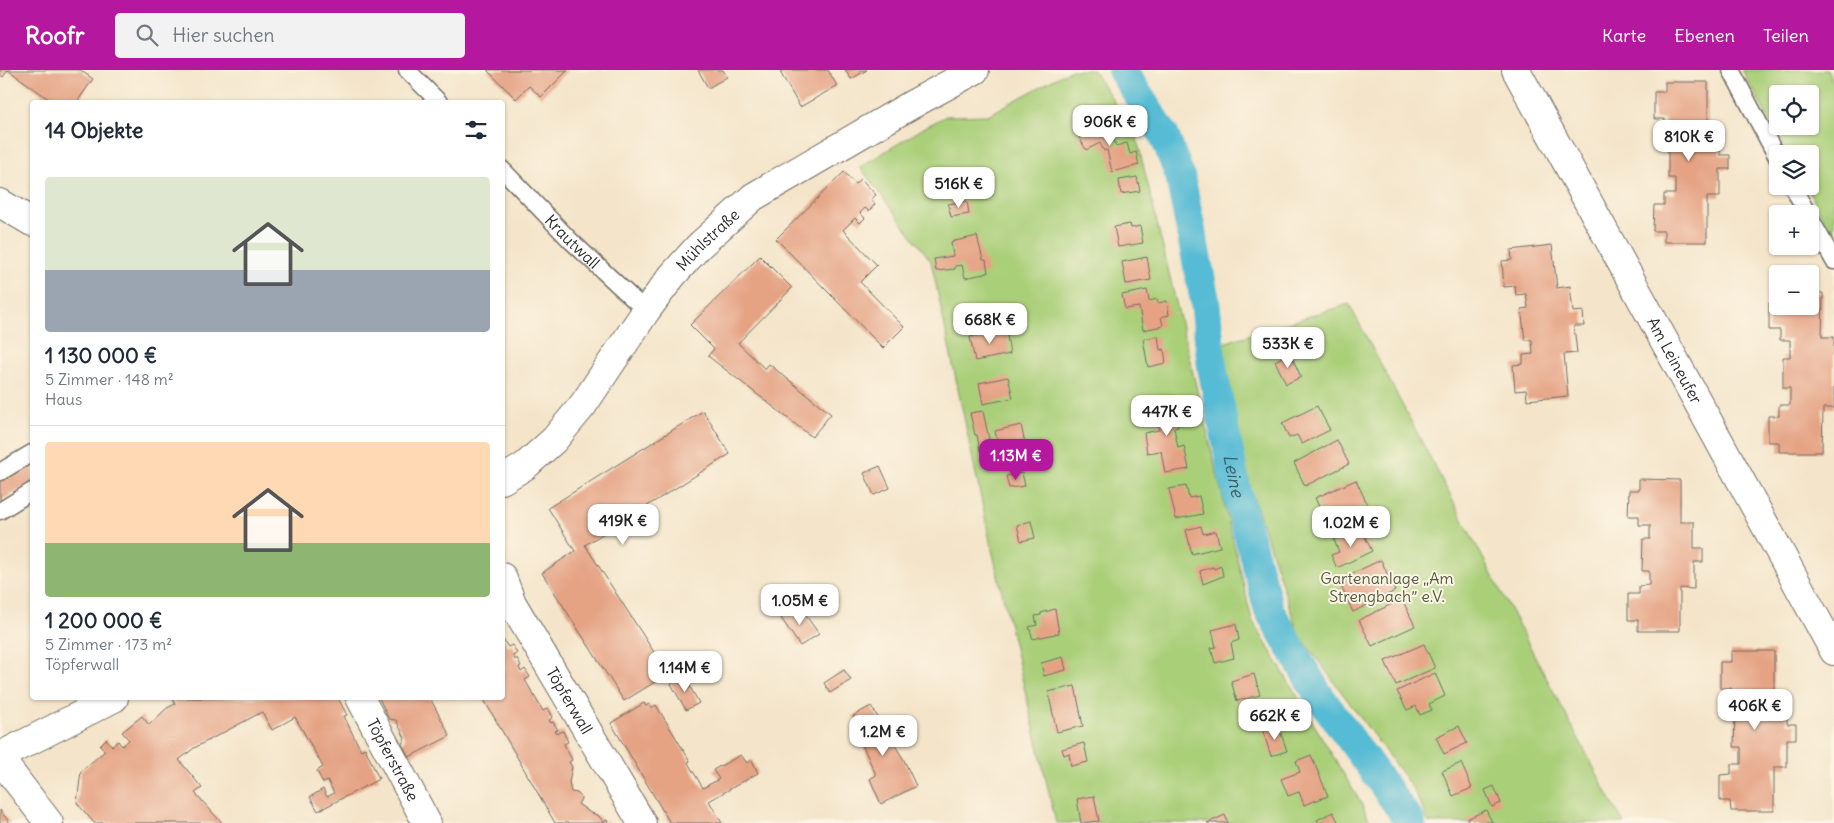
<!DOCTYPE html>
<html lang="de">
<meta charset="utf-8">
<style>
body{margin:0;font-family:Delius,sans-serif;background:#f2f2f3;color:#1f2937;height:100vh;display:flex;flex-direction:column;font-size:19px;white-space:nowrap}
*{box-sizing:border-box;margin:0}
p{font-size:16px;color:#747a83}
.icon{flex:none;width:28px;height:28px;fill:none;stroke:currentColor;stroke-width:2;stroke-linecap:round;stroke-linejoin:round}
.map{position:relative;flex:1;overflow:hidden}
.side{position:absolute;left:30px;top:30px;width:475px;height:600px;display:flex;flex-direction:column;background:#fff;border-radius:5px;box-shadow:0 1px 4px #0004}
.side>*{flex:none}
.controls{position:absolute;left:1769px;top:15px;display:grid;gap:10px}
.controls a{display:grid;place-items:center;width:50px;height:50px;border-radius:5px;background:#fff;box-shadow:0 1px 4px #0004;font-size:25px}
.price{position:absolute;translate:-50% -42px;padding:0 11px;border-radius:10px;background:#fff;color:#222;font-size:16px;line-height:32px;filter:drop-shadow(0 1px 2px #0008)}
.price::after{content:'';position:absolute;left:50%;top:30px;width:15px;height:11px;margin-left:-8px;background:inherit;clip-path:polygon(0 0,100% 0,50% 100%)}
.price.on{background:#b5179e;color:#fff}
ul{padding:0;list-style:none}
li{display:grid;align-content:center;gap:10px;height:265px;padding:0 15px}
li+li{border-top:1px solid #e0e1e3}
li span{display:grid;place-items:center;height:155px;border-radius:5px;color:#555}
li>.icon{margin-inline-start:auto}
span .icon{width:90px;height:90px;fill:#fffc;stroke-width:1}
li b{font-size:21px}
h2{display:flex;justify-content:space-between;align-items:center;height:60px;padding:0 15px;font-size:21px}
header{display:flex;align-items:center;gap:30px;box-sizing:border-box;height:70px;padding:0 25px;background:#b5179e;color:#fff}
header strong{font-size:24px}
nav{display:flex;gap:28px;margin-inline-start:auto;font-size:18px}
.search{width:350px;height:45px;background:#f2f2f3;display:flex;align-items:center;gap:12px;box-sizing:border-box;padding:0 18px;border-radius:5px;color:#747a83;font-size:19px}
.map>svg:first-child{display:block}
</style>
<header>
<strong>Roofr</strong>
<div class="search"><svg class="icon" aria-label="search" viewBox="0 0 24 24"><circle cx="10" cy="10" r="6"/><path d="M15 15l6 6"/></svg>Hier suchen</div>
<nav><a>Karte</a><a>Ebenen</a><a>Teilen</a></nav>
</header>
<div class="map">
<svg width="1834" height="753" viewBox="0 0 1834 753">
<rect width="100%" height="100%" fill="#fcf5e5"/>
<filter id="ink" filterUnits="userSpaceOnUse"><feTurbulence type="fractalNoise" baseFrequency=".02" numOctaves="2"/><feDisplacementMap in="SourceGraphic" scale="10" xChannelSelector="R" yChannelSelector="G"/><feConvolveMatrix kernelMatrix="1 2 1 2 8 2 1 2 1" color-interpolation-filters="sRGB"/></filter>
<filter id="wash" filterUnits="userSpaceOnUse"><feTurbulence type="fractalNoise" baseFrequency=".0096" numOctaves="4" result="noise"/><feDisplacementMap in="SourceGraphic" scale="20" xChannelSelector="R" yChannelSelector="G"/><feGaussianBlur stdDeviation="1.12" result="paint"/><feColorMatrix in="noise" values="0 0 0 0 0 0 0 0 0 0 0 0 0 0 0 0 0 1.4 0 .05"/><feComposite in="paint" operator="in"/></filter>
<g filter="url(#wash)">
<rect width="100%" height="100%" fill="#f4e5ca"/>
<path fill="#aacf79" stroke="#6a7d52" fill-rule="evenodd" d="M1071,0H1093L1136,65L1252,550L1362,735L1371,753H1056L990,471L931,191L860,97L927,56L946,46L988,45Z
M1742,0H1827L1834,14V168L1806,116H1810V84H1788ZM1778,24H1810V56H1778Z
M1349,234L1614,736L1624,753H1429L1413,719L1298,563L1251,420L1220,274Z"/>
<g fill="none" stroke-linecap="round" stroke-linejoin="round">
<path stroke="#56bbd4" stroke-width="30" id="s1" d="M1122,0L1164,65L1180,106L1205,231L1212,297L1236,419L1269,540L1318,624L1411,753"/>
</g>
<g id="blocks">
<path fill="#e5a384" d="M0,0H80L93,9L77,32H53L8,0L3,7L0,5Z
M487,0H568L541,27L529,16L516,29Z
M698,0H723L727,7L708,18Z
M784,0H828L837,16L800,37L780,2Z
M845,0H867L851,9Z
M1665,12H1708V57H1720V85H1730V99H1720V127H1707V172H1664V161H1653L1654,135H1664V124H1675V108H1668V76H1675V59H1664L1665,49H1654V22H1665Z
M1107,52L1116,76L1127,73L1130,84L1136,82L1139,95L1112,102L1107,80L1104,81L1100,73L1086,80L1078,65Z
M844,102L855,114L861,109L876,125L871,129L875,134L869,141L865,138L860,143L865,148L860,153L855,148L843,160L877,195L860,212L904,257L883,278L776,169Z
M1137,107L1140,121L1121,124L1119,110Z
M967,131L969,144L951,147L948,134Z
M1130,154L1131,158L1140,156L1143,173L1118,177L1114,157Z
M977,166L983,190H986L988,203L965,208L962,195L955,196V199L936,201L934,189L953,186L951,172Z
M1552,175L1557,218L1570,216L1573,242L1583,241L1584,256H1574L1577,283L1564,284L1568,326L1527,330L1526,320L1515,321L1513,295L1523,294V285L1533,284L1532,270H1525L1521,239L1528,238L1526,224L1516,225L1515,216L1504,217L1502,191L1512,190L1511,180Z
M760,186L792,218L738,273L765,299L769,294L831,344L812,367L708,286L714,279L690,255Z
M1147,187L1151,210L1126,214L1122,192Z
M1147,220L1149,231L1157,229L1158,233L1167,231L1169,245L1161,247L1163,256L1143,260L1139,237L1125,239L1122,225Z
M1810,223H1823L1822,267H1834V338H1823L1822,382H1779V372H1768V346H1779V335H1790V318H1783V287H1790V270H1780V260H1769V233H1778V236H1810Z
M1006,259L1010,284L975,291L970,267Z
M1158,266L1160,280L1164,279L1166,293L1148,297L1143,269Z
M1290,283L1301,307L1286,314L1275,291Z
M1008,307L1013,328L983,334L979,313Z
M1174,326L1178,357L1174,358L1178,378L1184,376L1189,399L1165,403L1161,381L1147,383L1144,363L1159,360L1154,329Z
M1317,336L1330,360L1302,374L1297,365L1289,368L1282,353Z
M703,341L730,384L585,475L668,604L624,631L542,503L575,481L548,438Z
M983,341L991,379L980,381L977,365H975L970,343Z
M1021,355L1026,378L1000,383L995,361Z
M1337,370L1349,394L1305,416L1294,393Z
M32,392V413L0,431V410Z
M880,396L890,418L874,425L864,403Z
M1022,403L1025,416L1009,418L1006,406Z
M1639,409L1680,410V452H1694V478H1703V492H1694V519L1680,518V561H1638V550H1628V524H1639V516L1649,515V501H1642L1643,469H1650V455H1639V446H1628L1629,420H1639Z
M1356,410L1367,434L1326,452L1315,428Z
M1186,416L1189,428L1199,426L1203,444L1176,449L1169,419Z
M1031,451L1035,468L1021,471L1017,455Z
M1201,456L1203,464L1216,461L1220,477L1192,484L1186,460Z
M1360,457L1372,481L1337,498L1331,485L1339,482L1334,470Z
M1381,490L1395,521L1353,542L1338,510Z
M1221,496L1223,506L1203,514L1200,501L1213,497L1214,499Z
M1402,529L1415,556L1372,576L1359,550Z
M800,537L819,564L800,576L781,548Z
M1055,539L1059,563L1033,569L1029,557L1037,555L1035,546L1041,545V543Z
M1236,554L1239,570L1231,573L1234,588L1215,593L1211,578L1216,577L1212,560Z
M502,568L508,577L512,575L517,583L513,586L515,590L517,588L521,596L519,597L521,602L525,599L530,607L525,610L543,641L548,638L553,647L549,650L551,653L553,652L558,660L555,661L557,664L563,661L568,672L564,674L572,690L569,692L572,697L569,712L571,722L577,723L580,726L581,729L578,734L589,742L599,746L603,752L607,750L608,753H555L532,713L483,628H502Z
M1424,574L1435,598L1396,615L1385,591Z
M1731,581H1774V626H1787V654H1796V669H1787V697H1774V741H1731L1730,731H1720V705L1731,704V694H1741V677H1734L1735,646H1741V629H1731V618H1720V592H1731Z
M1063,587L1066,600L1044,606L1041,593Z
M844,600L851,610L830,623L824,613Z
M1435,603L1445,626L1429,634L1432,640L1420,645L1416,636L1407,640L1397,621Z
M1254,604L1260,625L1237,631L1231,611Z
M684,606L699,633L686,640L671,614Z
M1075,616L1083,656L1057,662L1048,622Z
M172,628H338L347,645L344,646L354,667L361,680L365,678L379,709L318,741L310,727L323,719L327,727L334,723L328,711L323,713L317,701L323,697L317,686L295,647L272,660L262,642L194,678L179,690L202,718L195,723L222,753H94L77,733L81,701L105,681L100,675L106,669L112,676L118,671L122,676L129,670L122,662L142,646L149,655L167,638L175,634Z
M379,628H430L450,666L409,687L402,674L405,668L396,650L389,649Z
M644,633L646,636L649,634L651,638L656,635L690,691L688,693L703,718L719,709L713,700L741,685L747,693L752,690L758,703L709,731L722,753H670L611,653Z
M871,636L904,690L916,716L881,734L870,709L876,705L855,659L859,656L853,646Z
M1278,655L1287,681L1271,686L1263,661Z
M1459,656L1467,673L1444,684L1436,667Z
M1084,673L1088,692L1071,696L1069,683L1064,685L1062,679Z
M1311,685L1328,726L1304,735L1299,722L1288,726L1281,709L1300,702L1296,691Z
M1461,693L1472,718L1453,726L1442,701Z
M1494,716L1501,733L1492,737L1485,720Z
M1094,726L1099,751L1081,753L1077,729Z
M0,740L10,753H0Z
M1486,740L1492,752L1469,753L1467,749Z
M1333,742L1339,753H1318L1317,750Z
M1225,745L1228,753H1207Z"/>
</g>
</g>
<g filter="url(#ink)">
<use href="#blocks" fill-opacity="0" stroke="#716c63" stroke-width="1"/>
<g fill="none" stroke-linecap="round" stroke-linejoin="round">
<g stroke="#716c63" stroke-width="19">
<g id="service">
<path d="M407,0L439,32"/>
<path d="M1731,0L1778,89"/>
<path id="s2" d="M502,99L570,170L646,241"/>
<path d="M1792,116L1808,144"/>
<path d="M1810,148L1834,191"/>
<path d="M0,402L32,383"/>
<path d="M0,441L32,421"/>
</g>
</g>
<g stroke="#716c63" stroke-width="30">
<g id="minor">
<path id="s3" d="M1516,0L1834,581"/>
<path d="M0,133L32,152"/>
<path id="s4" d="M502,410L525,396L554,370L583,335L646,241L672,206L699,176L753,127L911,35L975,0"/>
<path id="s5" d="M502,507L512,533L642,753"/>
<path id="s6" d="M360,628L427,753"/>
<path d="M0,686L114,628"/>
<path d="M0,689L49,753"/>
</g>
</g>
<use href="#service" stroke="#fff" stroke-width="16"/>
<use href="#minor" stroke="#fff" stroke-width="28"/>
</g>
</g>
<g text-anchor="middle" stroke-width="4" stroke-linejoin="round" paint-order="stroke">
<g font-size="16" fill="#2b2b2b" stroke="#fcf5e5">
<text dy="6" stroke="none"><textPath href="#s4" startOffset="319">Mühlstraße</textPath></text>
<text dy="6" stroke="none"><textPath href="#s2" startOffset="101">Krautwall</textPath></text>
<text dy="6" stroke="none"><textPath href="#s3" startOffset="331">Am Leineufer</textPath></text>
<text dy="6" stroke="none"><textPath href="#s5" startOffset="141">Töpferwall</textPath></text>
<text dy="6" stroke="none"><textPath href="#s6" startOffset="70">Töpferstraße</textPath></text>
</g>
<g font-size="16" fill="#515c42" stroke="#fcf5e5">
<text x="1387" y="514">Gartenanlage „Am<tspan x="1387" dy="18">Strengbach” e.V.</tspan></text>
</g>
<g font-size="18" font-style="italic" fill="#3a5d66" stroke="#fcf5e5">
<text dy="6" stroke="none"><textPath href="#s1" startOffset="426">Leine</textPath></text>
</g>
</g>
</svg>
<div class="controls">
<a><svg class="icon" aria-label="locate" viewBox="0 0 24 24"><circle cx="12" cy="12" r="6"/><path d="M12 2v4M12 18v4M2 12h4M18 12h4"/></svg></a>
<a><svg class="icon" aria-label="layers" viewBox="0 0 24 24"><path d="M12 4l9 5-9 5-9-5zM3 14l9 5 9-5"/></svg></a>
<a>+</a>
<a>−</a>
</div>
<b class="price" style="left:1110px;top:77px">906K €</b>
<b class="price" style="left:1689px;top:92px">810K €</b>
<b class="price" style="left:959px;top:139px">516K €</b>
<b class="price" style="left:990px;top:275px">668K €</b>
<b class="price" style="left:1288px;top:299px">533K €</b>
<b class="price" style="left:1167px;top:367px">447K €</b>
<b class="price on" style="left:1016px;top:411px">1.13M €</b>
<b class="price" style="left:623px;top:476px">419K €</b>
<b class="price" style="left:1351px;top:478px">1.02M €</b>
<b class="price" style="left:800px;top:556px">1.05M €</b>
<b class="price" style="left:685px;top:623px">1.14M €</b>
<b class="price" style="left:1755px;top:661px">406K €</b>
<b class="price" style="left:1275px;top:671px">662K €</b>
<b class="price" style="left:883px;top:687px">1.2M €</b>
<section class="side">
<h2>14 Objekte<svg class="icon" aria-label="filters" viewBox="0 0 24 24"><path d="M4 7h16M4 17h16"/><circle cx="9" cy="7" r="2"/><circle cx="15" cy="17" r="2"/></svg></h2>
<ul>
<li><span style="background:linear-gradient(#dfe7d0 60%,#9aa5b1 0)"><svg class="icon" aria-label="home" viewBox="0 0 24 24"><path d="M3 11l9-7 9 7M6 9v11h12V9"/></svg></span><div><b>1 130 000 €</b><p>5 Zimmer · 148 m²</p><p>Haus</p></div></li>
<li><span style="background:linear-gradient(#ffd9b3 65%,#8fb573 0)"><svg class="icon" aria-label="home" viewBox="0 0 24 24"><path d="M3 11l9-7 9 7M6 9v11h12V9"/></svg></span><div><b>1 200 000 €</b><p>5 Zimmer · 173 m²</p><p>Töpferwall</p></div></li>
</ul>
</section>
</div>
